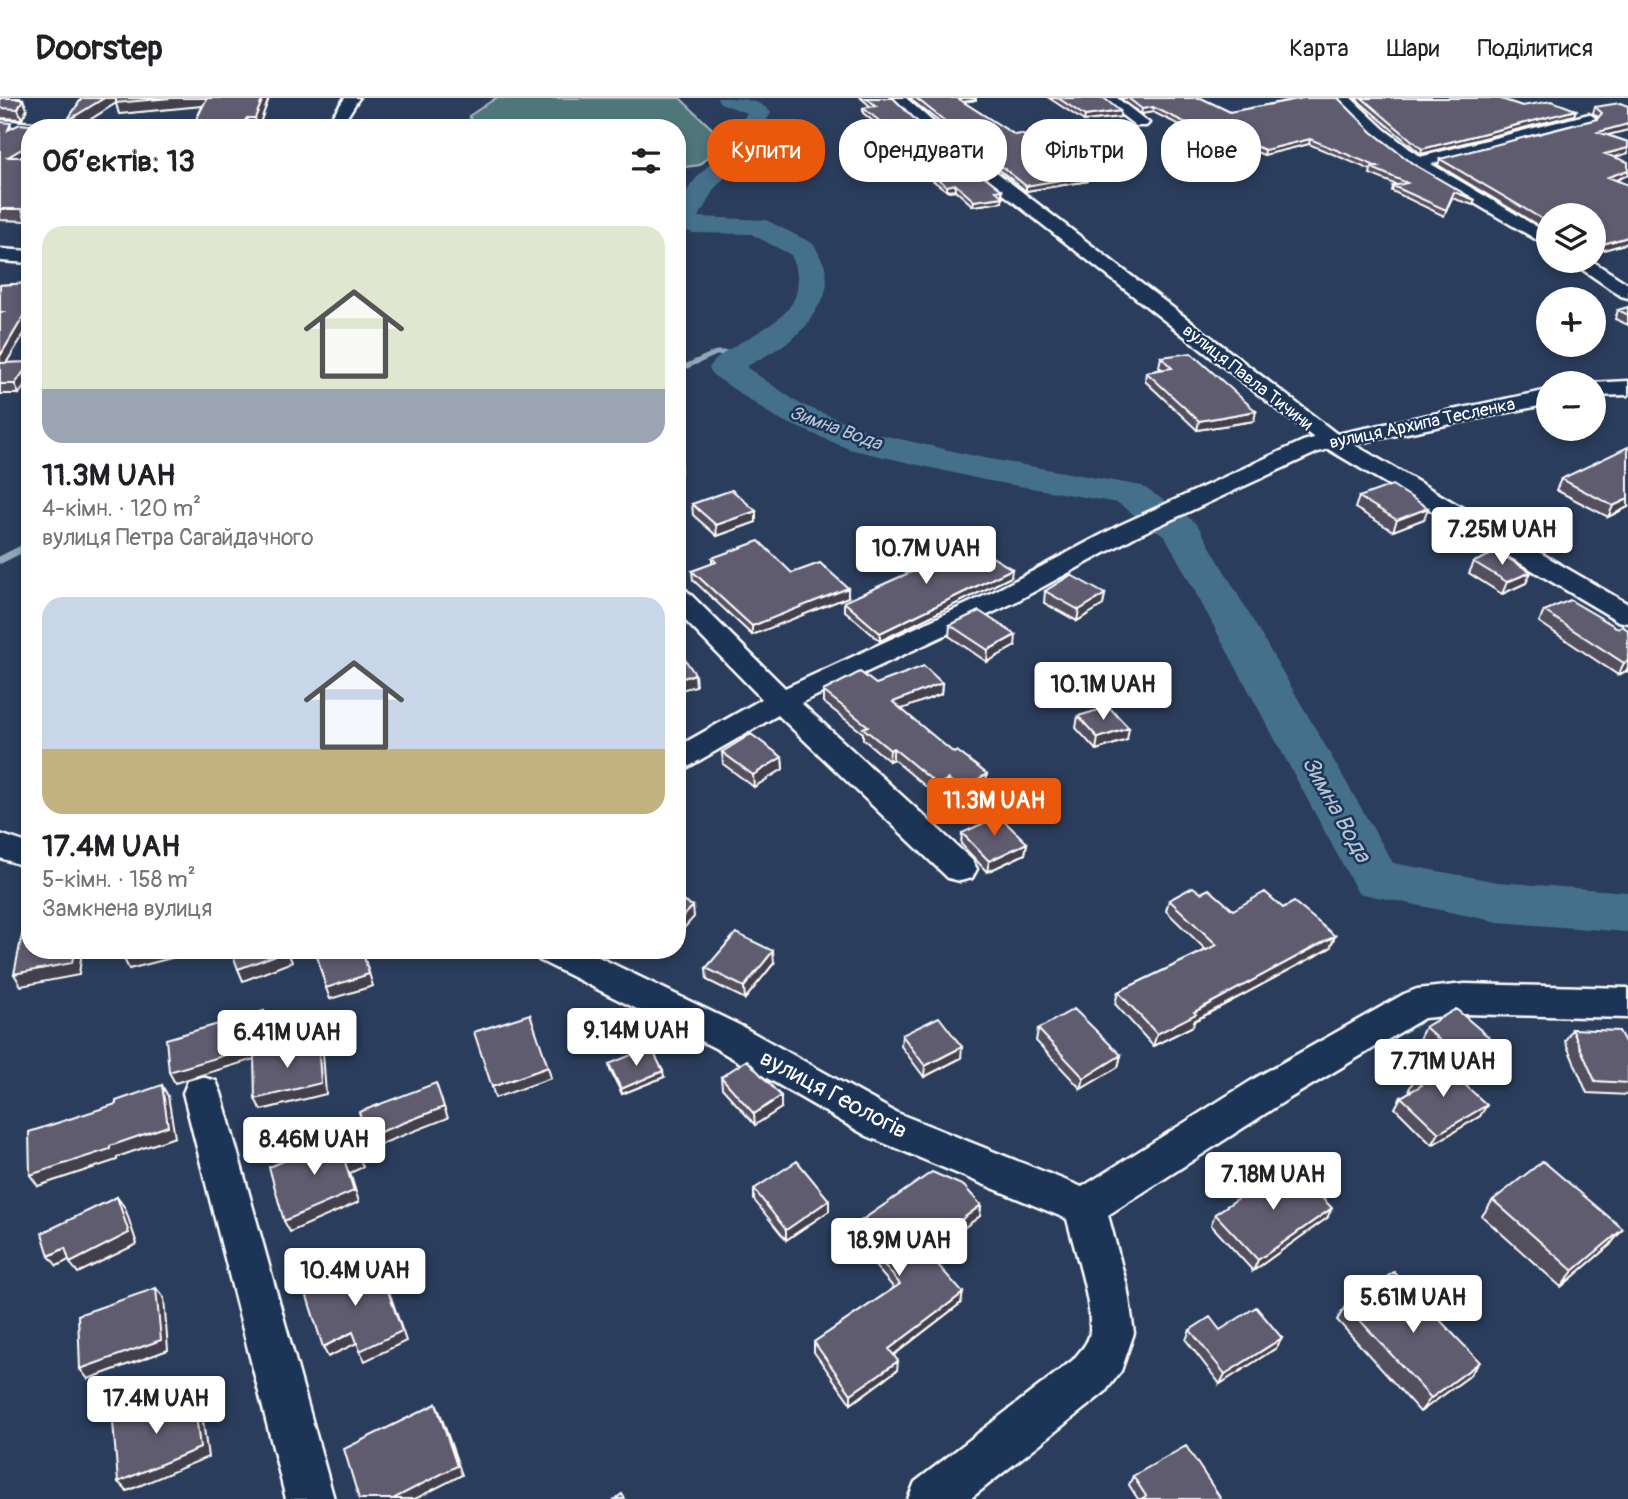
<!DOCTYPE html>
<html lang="uk">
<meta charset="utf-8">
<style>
body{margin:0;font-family:Pangolin,sans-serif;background:#f2f2f2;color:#202124;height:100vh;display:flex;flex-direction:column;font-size:26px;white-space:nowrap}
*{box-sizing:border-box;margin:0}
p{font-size:23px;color:#757577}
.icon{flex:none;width:38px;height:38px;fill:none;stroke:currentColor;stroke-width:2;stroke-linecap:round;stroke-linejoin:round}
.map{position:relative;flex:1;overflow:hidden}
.panel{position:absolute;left:21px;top:21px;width:665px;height:840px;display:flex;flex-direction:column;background:#fff;border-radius:28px;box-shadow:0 4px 10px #0003}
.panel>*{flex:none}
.hud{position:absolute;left:707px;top:21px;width:665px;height:63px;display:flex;gap:14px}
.buttons{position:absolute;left:1536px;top:105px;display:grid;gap:14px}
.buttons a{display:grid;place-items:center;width:70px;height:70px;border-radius:50%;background:#fff;box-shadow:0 4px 10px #0003;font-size:35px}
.price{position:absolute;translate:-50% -60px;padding:0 16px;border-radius:7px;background:#fff;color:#222;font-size:23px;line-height:46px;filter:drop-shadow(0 2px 4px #0008)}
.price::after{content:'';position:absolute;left:50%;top:42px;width:21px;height:16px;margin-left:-10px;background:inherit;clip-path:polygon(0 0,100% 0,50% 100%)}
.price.active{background:#ea580c;color:#fff}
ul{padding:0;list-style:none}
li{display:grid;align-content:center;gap:14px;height:371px;padding:0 21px}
li span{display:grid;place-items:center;height:217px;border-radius:21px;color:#555}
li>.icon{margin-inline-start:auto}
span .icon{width:126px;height:126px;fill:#fffc;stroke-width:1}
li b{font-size:30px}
h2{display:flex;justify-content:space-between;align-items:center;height:84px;padding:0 21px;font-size:30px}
.tag{padding:0 24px;border-radius:28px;background:#fff;box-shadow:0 4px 10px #0003;font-size:24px;line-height:63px}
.tag.active{background:#ea580c;color:#fff}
header{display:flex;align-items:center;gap:42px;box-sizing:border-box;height:98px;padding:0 35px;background:#fff;border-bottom:2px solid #e0e0e0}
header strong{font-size:33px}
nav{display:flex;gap:38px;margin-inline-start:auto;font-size:24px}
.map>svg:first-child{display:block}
</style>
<header>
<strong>Doorstep</strong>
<nav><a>Карта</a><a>Шари</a><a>Поділитися</a></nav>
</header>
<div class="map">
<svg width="1628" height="1401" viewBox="0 0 1628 1401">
<rect width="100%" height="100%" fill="#2a3d5c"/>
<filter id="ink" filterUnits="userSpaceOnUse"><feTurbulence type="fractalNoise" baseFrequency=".0143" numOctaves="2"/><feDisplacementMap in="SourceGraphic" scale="14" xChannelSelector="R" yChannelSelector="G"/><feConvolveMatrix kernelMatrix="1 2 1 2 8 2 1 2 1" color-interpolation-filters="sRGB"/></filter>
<g filter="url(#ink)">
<path fill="#507679" stroke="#a8babc" stroke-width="2" d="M496,0H680L725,43L700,67L677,70V30H476L469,18Z"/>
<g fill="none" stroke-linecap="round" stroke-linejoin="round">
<path stroke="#8fa9ba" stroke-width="5" d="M677,268H687L716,255H750"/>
<path stroke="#8fa9ba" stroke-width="7" d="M0,462L30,447"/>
<path fill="#456f8c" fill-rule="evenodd" d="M717,0C736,0 760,0 771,15L743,60L714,91L699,119L766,122L814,146L826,170L827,186L824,199L806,228L786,246L746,269L800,306L873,335L984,360L1142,388L1165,403L1169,413C1183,415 1192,419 1200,431L1393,765L1498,784L1628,794V834L1498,824L1358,795L1165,438L1156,432L1152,422L1137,419L1118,405L984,382L849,351L776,320L713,277L709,270C734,233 822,228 791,157L751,136L693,135L677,130C677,92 700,78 723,52C732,41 739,27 747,15L720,5Z"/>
<g stroke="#fff" stroke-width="5">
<path id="minor" d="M345,0H359L340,30H324Z
M890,0H906L943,33L1337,336L1549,292V306L1353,346L1628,506V525L1618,523L1328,351L1318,354L1136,438L1013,505L801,605L972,762L977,771L972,780L960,783L948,780L778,617L688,669L677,672V649L762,601L677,514V490L686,492L785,590L995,493L1118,428L1303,343L1314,340L931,39Z
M1100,0H1117L1149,25L1146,28H1136Z
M1335,0H1351L1384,31L1420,59L1589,16L1597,21L1594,24L1431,66L1549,136V149L1413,69L1372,37Z
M0,22L33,25L41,30H30V34L0,32Z
M0,151L30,153V165L0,163Z
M1570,163H1592L1628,186V200L1621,198Z
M1628,283V297L1594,298V285H1591Z
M0,736L30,746V770L0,760Z
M534,852H584L741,928L895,1014L1082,1089L1257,979L1404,896L1417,891L1465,886L1628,890V920L1465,916L1424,920L1285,1003L1108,1117L1127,1188L1134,1235L1121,1273L1105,1294L970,1401H908L915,1384L1073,1262C1079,1254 1089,1245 1090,1234C1092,1203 1075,1153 1067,1121L867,1038L715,950L539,862Z
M202,979L216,983L221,995L334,1401H286L183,995L188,983Z"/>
</g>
<use href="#minor" fill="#1d3557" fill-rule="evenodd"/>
</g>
<path fill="#534f5f" stroke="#fff" stroke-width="2" d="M0,0H21L27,11L22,21L0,20Z
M82,0H269L258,30H192L203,7L119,16L116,5L77,30H70L67,23Z
M861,0H893L930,36L1002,92V104L973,108L955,92L947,93L893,53V48L895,47L889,42V37H890L863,15V10L871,9Z
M909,0H976V2L963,4L1015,37L1092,78H1089L1088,83L1026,93Z
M1049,0H1104L1120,19L1084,23Z
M1120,0H1201L1230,14L1296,1L1293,0H1338L1372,34L1413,66L1475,102L1473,107L1452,100L1444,118L1392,93L1393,88L1397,87L1370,76L1371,72L1309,46L1264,57L1246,50L1233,53L1153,14L1141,16Z
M1355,0H1498L1522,8L1576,12L1574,17L1421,56Z
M1628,8V32L1607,37L1628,44V55L1614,59L1615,82L1628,87V145L1600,153L1594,150V117H1549V134L1438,67L1440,61L1597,21L1598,19L1593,15L1595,9Z
M0,24L13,29L30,30L26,123L0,122Z
M30,185V226L6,265L19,296H0V187Z
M1628,209V227L1615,221L1618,212Z
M1161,259L1254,323L1197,332L1145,283L1146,274L1162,271L1159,269Z
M1561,381L1628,409L1608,419L1556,392Z
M1359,399L1424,421L1393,433L1355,410Z
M692,406L756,413V424L717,438L693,417Z
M918,457L976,462L1011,479L880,543L844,512V504L923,469L918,465Z
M712,460L792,475L848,499L752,537L693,482L692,473L712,466Z
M1474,464L1531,474L1526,485L1502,496L1469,475Z
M1045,493L1105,496L1103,507L1077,523L1044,505Z
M1544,513L1628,532V574L1626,573L1618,577L1539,524Z
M950,527L1015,548L987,564L949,538Z
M942,585L941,596L901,611L986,687L960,702L947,692L937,698L893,661L889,663L863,641V635L823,604V593L876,586Z
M1078,618L1127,642L1096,652L1076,630Z
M722,654L782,659L783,671L754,689L723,666Z
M962,735L1027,745L1025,756L987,774L961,746Z
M1201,795L1233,812L1330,850L1194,923L1193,928L1153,948L1115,906L1118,894L1206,852L1166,813L1169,802Z
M649,852H664L659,858Z
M774,865L745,901L707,882L706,870Z
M1425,929L1490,957L1459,977L1419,941Z
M1038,931L1121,957L1118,969L1081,991L1036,943Z
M1572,931L1628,944V997L1587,995L1565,943Z
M902,937L961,960L924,979L901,948Z
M609,966L664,979L622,996L610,972Z
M721,979L781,1010L755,1027L722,990Z
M1415,980L1480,1018L1432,1047L1395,1010L1401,999L1411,993L1409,991Z
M754,1091L829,1102V1113L786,1142L754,1102Z
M1493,1102L1610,1147L1561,1189L1482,1118Z
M981,1107L980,1118L928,1156L961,1205L894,1257L897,1272L851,1306L814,1254V1244L894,1190L851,1140L852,1129Z
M1215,1116L1327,1120L1253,1173L1211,1127Z
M1346,1207L1468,1279L1420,1314L1337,1222Z
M1190,1232H1220L1282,1240L1276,1250L1220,1286L1186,1242Z
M1133,1378L1221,1401H1138L1129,1387Z"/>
<path fill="#43404e" stroke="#fff" stroke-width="2" d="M19,0H21L22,2L23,1L27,11L22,21L18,11Z
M104,0H210L212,7L119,16L116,5L77,30H70L67,23Z
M263,0H269L258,30L255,20Z
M957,0H976V2L956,5Z
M1153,9V14L1141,16L1142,11Z
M1576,12L1574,17L1421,56L1422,51Z
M1120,13V19L1084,23L1085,18Z
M247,20L249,30H240Z
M1628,26V32L1596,40L1598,34Z
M1310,41L1309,46L1264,57L1265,52Z
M1248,45L1246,50L1233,53L1234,48Z
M30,46V59H8Z
M1628,50V55L1603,63L1605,56Z
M1093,72L1092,78H1089L1088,83L1026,93V88Z
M1628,72V77L1606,86L1608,79Z
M955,86V92L947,93V88Z
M1003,99L1002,104L973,108L974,103Z
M30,105V120L26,123L22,111Z
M1628,139V145L1600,153L1603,146Z
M25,216H30V226L0,275V258Z
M30,265V280L19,296L15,286Z
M1256,313L1254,323L1197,332L1199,323Z
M680,365L681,374L677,376V366Z
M1628,401V409L1608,419L1613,408Z
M1428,410L1424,421L1393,433L1397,422Z
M756,413V424L717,438L716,427Z
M683,420L684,429L677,431V421Z
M1012,471L1011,479L880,543V535Z
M1531,474L1526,485L1502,496L1507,484Z
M848,490V499L752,537V528Z
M1105,496L1103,507L1077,523L1079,512Z
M1016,537L1015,548L987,564L988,552Z
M1628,563V569L1626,573L1618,577L1624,565Z
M695,576L696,588L677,593V582Z
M942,585L941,596L892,615L893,604Z
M1129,630L1127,642L1096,652L1098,640Z
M893,650V661L889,663L890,652Z
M782,659L783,671L754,689L753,677Z
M987,676L986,687L960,702L961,691Z
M948,681L947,692L937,698L938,687Z
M1027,745L1025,756L987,774L989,763Z
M693,808L694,819L677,838V825Z
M1335,838L1330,850L1194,923L1193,928L1153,948L1157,936L1194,914Z
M74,852H82L79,877L21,888L14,876Z
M149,852H178L179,858L129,871L123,859Z
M287,852L292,864L243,883L238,871Z
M362,852L373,888L330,901L326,890Z
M659,852H664L659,858Z
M773,853L774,865L745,901L744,889Z
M264,913L269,924L274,955L175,985L169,974Z
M318,943L323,955L326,996L261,1012L255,1001Z
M1497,946L1490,957L1459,977L1466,966Z
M962,949L961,960L924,979L925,968Z
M1121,957L1118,969L1081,991L1084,980Z
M548,969L551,980L495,1000L492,989Z
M663,973L664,979L622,996L621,991Z
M162,987L168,998L175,1039L117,1059V1062L38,1088L30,1077L110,1048Z
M781,998V1010L755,1027L754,1016Z
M1487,1007L1480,1018L1432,1047L1439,1035Z
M444,1009L448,1020L371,1050L367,1039Z
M350,1035L363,1069L350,1075L359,1104L290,1134L284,1123L345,1064Z
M117,1099L125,1110L137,1146L78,1175L70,1165Z
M829,1102V1113L786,1142V1132Z
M981,1107L980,1118L922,1160L923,1150Z
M1332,1110L1327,1120L1253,1173L1258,1162Z
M1623,1131L1610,1147L1561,1189L1573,1173Z
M65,1150L73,1160L57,1168L49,1158Z
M377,1162L382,1173L406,1243L365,1263L360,1253Z
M156,1190L164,1200L168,1252L88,1281L80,1271Z
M963,1195L961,1205L888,1261L889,1251Z
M353,1234L359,1244L328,1259L323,1249Z
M1282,1240L1276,1250L1220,1286L1225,1276Z
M898,1263L897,1272L851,1306V1296Z
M1480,1264L1468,1279L1420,1314L1431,1300Z
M193,1292L200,1302L208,1359L127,1393L118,1384Z
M436,1306L440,1315L462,1377L415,1401H393Z"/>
<path fill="#605c6f" stroke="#fff" stroke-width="2" d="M0,0H19L18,1H23L18,11L0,10Z
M82,0H104L67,23Z
M116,0H171L116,5Z
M207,0H263L255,20H247L240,29L192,30Z
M867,0H893L930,36L1002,92L996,93L1003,99L974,103L955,86L947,88L893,48L901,47L889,37L896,36L863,10L876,8Z
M916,0H957L1015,37L1021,36L1093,72L1083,74L1089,77L1026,88Z
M1058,0H1104L1120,13L1085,18Z
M1128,0H1201L1230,14L1304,0H1338L1372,34L1413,66L1475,102L1454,94L1446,112L1393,88L1407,85L1372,70L1378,69L1310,41L1265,52L1248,45L1234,48L1153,9L1142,11Z
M1362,0H1498L1522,8L1552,3L1576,12L1422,51Z
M1620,5L1628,8V26L1598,34L1628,44V50L1605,56L1628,64V72L1608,79L1628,87V139L1603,146L1594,143V117H1549V125L1440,61L1597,21L1602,15L1595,9Z
M0,24L11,25L8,32L20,26L56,30H30V46L8,59H30V105L22,111H0Z
M30,185V216H25L0,258V216L3,214H0V187Z
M1628,209V217L1618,212Z
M1191,255L1256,313L1199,323L1146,274L1172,270L1161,259Z
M30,264L15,286H0V265Z
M1628,349V401L1613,408L1561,381Z
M1392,387L1428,410L1397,422L1359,399Z
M732,392L756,413L716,427L692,406Z
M677,414L683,420L677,421Z
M759,443L792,475L820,465L848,490L752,528L692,473L716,464L712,460Z
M950,443L976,462L987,456L1012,471L880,535L844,504L931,465L918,457Z
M1497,454L1531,474L1507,484L1474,464Z
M1071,477L1105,496L1079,512L1045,493Z
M1570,502L1618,530L1622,528L1628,532V563L1624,565L1544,513Z
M979,513L1016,537L988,552L950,527Z
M677,550L695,576L677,582Z
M924,568L942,585L893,604L954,655L957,653L987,676L961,691L948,681L938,687L893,650L890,652L863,630L868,628L823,593L860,574L876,586Z
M1109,609L1129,630L1098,640L1078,618Z
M751,636L782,659L753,677L722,654Z
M999,718L1027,745L989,763L962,735Z
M1193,789L1201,795L1209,791L1233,812L1265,794L1283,810L1294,804L1335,838L1194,914L1196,916L1157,936L1118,894L1217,847L1169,802Z
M677,800L693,808L677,825Z
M736,835L773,853L744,889L706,870Z
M30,836V852H74L72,865L14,876L22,837Z
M123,852H149L123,859Z
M231,852H287V853L238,871Z
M335,852H362L369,876L326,890L317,858Z
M1074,911L1121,957L1084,980L1038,931Z
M1456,911L1497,946L1466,966L1425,929Z
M264,913L269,944L169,974L166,941Z
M530,916L548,969L492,989L474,934Z
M939,919L962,949L925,968L902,937Z
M1572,931L1619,933L1625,944H1628V985L1595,983Z
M318,943L321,985L255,1001L254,958Z
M651,949L663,973L621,991L609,966Z
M747,962L781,998L754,1016L721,979Z
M1441,965L1487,1007L1439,1035L1401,999L1422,987L1415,980Z
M436,985L444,1009L367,1039L359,1014Z
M162,987L168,1028L110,1048V1051L30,1077L29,1034L116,1006V1003Z
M350,1035L358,1058L345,1064L354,1093L284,1123L269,1069Z
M797,1063L829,1102L786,1132L754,1091Z
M1543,1063L1623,1131L1573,1173L1493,1102Z
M1289,1066L1332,1110L1258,1162L1215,1116Z
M932,1074L964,1088L981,1107L923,1150L963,1195L889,1251L898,1263L851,1296L814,1244L900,1186L852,1129Z
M117,1099L129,1135L70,1165L65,1150L49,1158L42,1135Z
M377,1162L402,1233L360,1253L353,1234L323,1249L306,1195Z
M1394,1174L1480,1264L1431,1300L1346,1207Z
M156,1190L161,1242L80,1271L78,1217Z
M1256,1209L1282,1240L1225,1276L1190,1232L1210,1219L1220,1232Z
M193,1292L200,1350L118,1384L113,1324Z
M436,1306L457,1368L393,1401H359L344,1351Z
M1186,1348L1221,1401H1141L1146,1398L1133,1378Z
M622,1396L625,1401H615Z"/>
</g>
<g text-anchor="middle" stroke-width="5" stroke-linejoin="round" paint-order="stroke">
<g font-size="18" fill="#fff" stroke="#1d3557">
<text transform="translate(1248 279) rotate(38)" y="6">вулиця Павла Тичини</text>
<text transform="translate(1422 325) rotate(-12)" y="6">вулиця Архипа Тесленка</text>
</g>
<g font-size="19" font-style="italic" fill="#b5c5d1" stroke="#1d3557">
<text transform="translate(836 329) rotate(20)" y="7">Зимна Вода</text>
</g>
<g font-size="23" font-style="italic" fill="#b5c5d1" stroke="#1d3557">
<text transform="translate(1337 711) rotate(61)" y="8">Зимна Вода</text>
</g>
<g font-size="24" fill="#fff" stroke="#1d3557">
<text transform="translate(834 996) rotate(28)" y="8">вулиця Геологів</text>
</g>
</g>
</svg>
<div class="buttons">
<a><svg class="icon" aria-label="layers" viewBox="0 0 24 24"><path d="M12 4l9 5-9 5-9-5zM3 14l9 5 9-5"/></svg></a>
<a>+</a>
<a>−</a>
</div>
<b class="price" style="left:1502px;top:469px">7.25M UAH</b>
<b class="price" style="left:926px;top:488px">10.7M UAH</b>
<b class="price" style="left:1103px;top:624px">10.1M UAH</b>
<b class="price active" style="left:994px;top:740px">11.3M UAH</b>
<b class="price" style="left:636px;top:970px">9.14M UAH</b>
<b class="price" style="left:287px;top:972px">6.41M UAH</b>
<b class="price" style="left:1443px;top:1001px">7.71M UAH</b>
<b class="price" style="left:314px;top:1079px">8.46M UAH</b>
<b class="price" style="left:1273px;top:1114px">7.18M UAH</b>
<b class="price" style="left:899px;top:1180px">18.9M UAH</b>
<b class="price" style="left:355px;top:1210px">10.4M UAH</b>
<b class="price" style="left:1413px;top:1237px">5.61M UAH</b>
<b class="price" style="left:156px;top:1338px">17.4M UAH</b>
<div class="hud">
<a class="tag active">Купити</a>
<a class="tag">Орендувати</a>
<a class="tag">Фільтри</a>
<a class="tag">Нове</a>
</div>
<section class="panel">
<h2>Об’єктів: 13<svg class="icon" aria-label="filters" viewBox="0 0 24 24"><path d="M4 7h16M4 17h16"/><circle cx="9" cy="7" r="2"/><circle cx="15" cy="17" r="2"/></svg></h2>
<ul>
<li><span style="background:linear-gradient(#dfe7d0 75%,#9aa5b1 0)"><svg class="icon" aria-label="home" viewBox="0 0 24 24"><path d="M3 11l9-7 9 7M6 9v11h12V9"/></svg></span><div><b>11.3M UAH</b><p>4-кімн. · 120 m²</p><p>вулиця Петра Сагайдачного</p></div></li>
<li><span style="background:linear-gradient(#c9d6e8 70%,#c2b280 0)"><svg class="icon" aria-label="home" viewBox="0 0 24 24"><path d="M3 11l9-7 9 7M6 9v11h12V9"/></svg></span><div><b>17.4M UAH</b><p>5-кімн. · 158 m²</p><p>Замкнена вулиця</p></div></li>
</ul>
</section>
</div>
